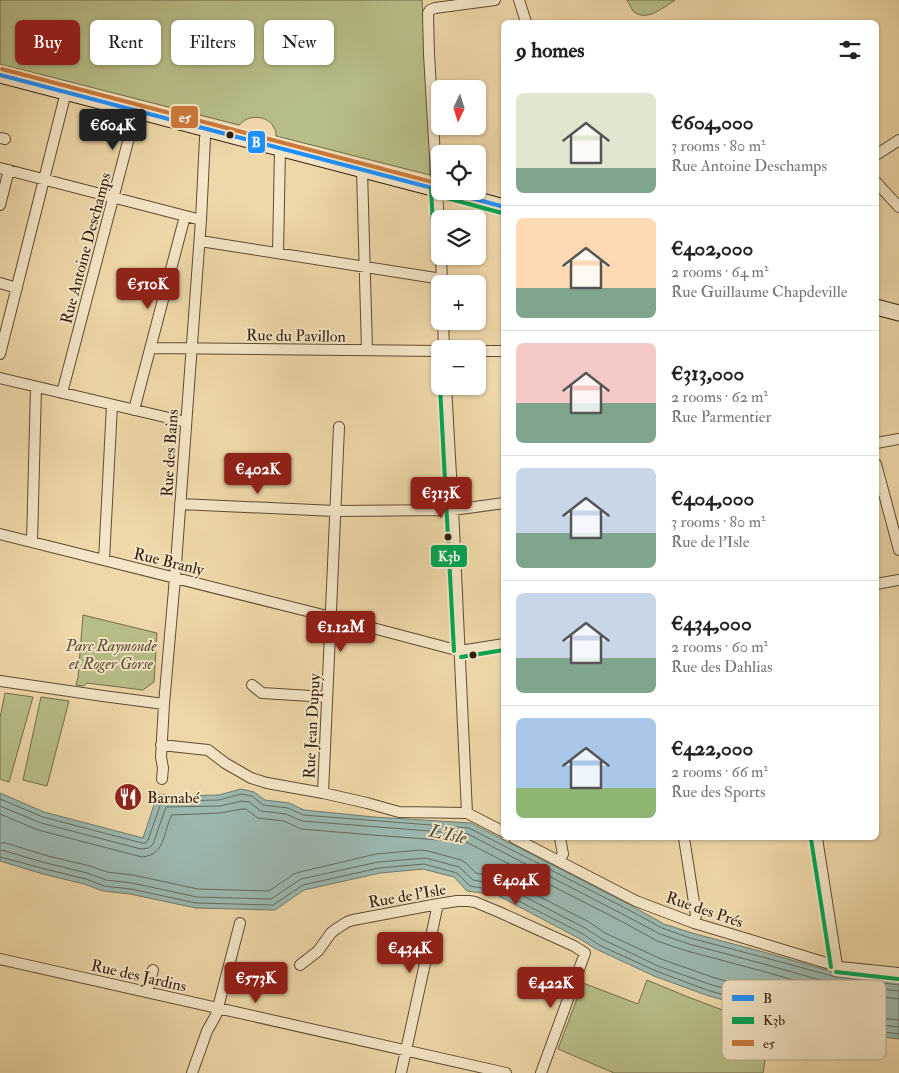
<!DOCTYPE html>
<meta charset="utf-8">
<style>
body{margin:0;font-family:"IM FELL Double Pica",serif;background:#f2f2f2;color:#222;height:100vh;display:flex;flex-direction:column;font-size:19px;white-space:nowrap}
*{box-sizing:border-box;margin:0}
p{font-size:16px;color:#767676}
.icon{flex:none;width:28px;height:28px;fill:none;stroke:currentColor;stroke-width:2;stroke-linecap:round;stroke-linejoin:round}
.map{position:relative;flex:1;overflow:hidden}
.drawer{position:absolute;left:501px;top:20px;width:378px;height:820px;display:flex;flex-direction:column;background:#fff;border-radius:8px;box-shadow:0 1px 4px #0004}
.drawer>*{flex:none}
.hud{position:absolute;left:15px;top:20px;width:411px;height:45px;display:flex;gap:10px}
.needle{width:32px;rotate:184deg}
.controls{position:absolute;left:431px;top:80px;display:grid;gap:10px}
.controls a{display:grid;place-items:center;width:55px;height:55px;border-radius:8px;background:#fff;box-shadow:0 1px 4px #0004;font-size:25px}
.price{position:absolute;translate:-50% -42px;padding:0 11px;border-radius:5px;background:#8f2418;color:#fff;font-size:16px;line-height:32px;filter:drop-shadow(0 1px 2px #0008)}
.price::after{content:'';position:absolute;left:50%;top:30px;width:15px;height:11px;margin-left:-8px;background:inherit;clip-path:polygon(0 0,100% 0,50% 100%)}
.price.on{background:#222;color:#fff}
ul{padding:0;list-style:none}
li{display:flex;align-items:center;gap:15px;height:125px;padding:0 15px}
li+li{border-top:1px solid #e0e0e0}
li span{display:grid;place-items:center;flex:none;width:140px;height:100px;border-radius:8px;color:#555}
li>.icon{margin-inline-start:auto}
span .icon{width:60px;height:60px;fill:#fffc;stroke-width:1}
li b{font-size:21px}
h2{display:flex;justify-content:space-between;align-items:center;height:60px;padding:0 15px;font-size:21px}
.pill{padding:0 18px;border-radius:8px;background:#fff;box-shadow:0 1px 4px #0004;font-size:18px;line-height:45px}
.pill.on{background:#8f2418;color:#fff}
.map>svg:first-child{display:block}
</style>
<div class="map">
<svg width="899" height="1073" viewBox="0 0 899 1073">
<rect width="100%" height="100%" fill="#eed7a8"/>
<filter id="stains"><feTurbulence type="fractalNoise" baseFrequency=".004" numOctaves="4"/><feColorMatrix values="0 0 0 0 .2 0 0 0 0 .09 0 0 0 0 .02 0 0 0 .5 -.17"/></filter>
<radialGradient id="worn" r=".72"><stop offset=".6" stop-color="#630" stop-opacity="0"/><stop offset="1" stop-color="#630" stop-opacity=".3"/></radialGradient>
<path fill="#b8be88" stroke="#746d4a" d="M0,0H422L429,110L430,175L276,136C276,133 276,130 274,128C270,117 254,115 245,120C243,121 241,124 239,125L0,64Z
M627,0H675C664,7 646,23 633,11C631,8 629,3 627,0Z
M83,615L157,633L154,682L143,690L87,683L83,686L76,685L78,678Z
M5,693L33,697L9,782L0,779V718Z
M41,697L69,701L47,786L23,780Z
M647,980L688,997L770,1028L763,1073H614L558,1049L583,983L638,1004Z"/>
<path fill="#9bb8af" stroke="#717a6e" d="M241,789L254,792L265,800L289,803L304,810L374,817L471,823L632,906L664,924L692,933L767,953L837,973L899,980V1039L876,1036L774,1015L706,995L654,976L596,949L580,939L497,895L467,891L454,877L423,869L380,873L304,890L275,910L196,908L130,894L103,891L84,884L43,874L0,861V793L44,812L143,838L157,796L159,794L178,796L219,795Z"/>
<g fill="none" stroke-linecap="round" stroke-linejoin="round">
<path stroke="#666a5e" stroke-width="1" d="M0,799L43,817L142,843H146L148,840L162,800L178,801L219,800L241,794L252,796L263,805L288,808L303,815L469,828L629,910L662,928L690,938L766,958L836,977L899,985
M0,806L41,823L141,849L149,848L153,844L166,807L220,806L242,801L249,802L261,811L286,814L302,821L468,834L626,916L660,934L689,944L764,964L834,984L899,991
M0,814L38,830L142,857C166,855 163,831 172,815L220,813L242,809H246L258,818L284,821L301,829L373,835L466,842L623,922L657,941L687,951L762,971L832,991L899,999
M0,843H6L48,856L90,866L107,872L133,875L198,889L269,891L294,874L300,872L376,854L421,850L428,851L461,860L466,863L476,873L505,879L589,922L605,933L661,959L712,977L779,996L879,1018L899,1020
M0,850L5,851L46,863L87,873L106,880L132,883L197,897L271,899L301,879L378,862L426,858L459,867L473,880L502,885L585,928L602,939L658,966L709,984L777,1004L878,1025L899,1027
M0,857L45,869L86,879L104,886L131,889L196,903L273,905L303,885L379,868L424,864L457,873L470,886L499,891L583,934L599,945L656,971L707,990L775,1010L877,1031L899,1034"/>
<g stroke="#604b33" stroke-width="12">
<path id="street" d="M519,0L526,22
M0,138L5,139
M876,155L899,140
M0,168L201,220
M362,170L367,350
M876,182L899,207
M0,205L9,170
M200,241L442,279
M440,242L429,54L428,13L430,10L435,8L495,0
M278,253L280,149
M441,256L442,284
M0,283L17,288
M443,321L444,349
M152,348L440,351
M478,351H504
M0,354L66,92
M0,378L186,422
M446,386L454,529L467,813
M62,393L136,111
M134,410L185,216
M876,443L899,439
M876,464L899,550
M180,504L335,511L453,510L504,503
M0,534L331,617L460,651L504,644
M32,542L36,387
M104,560L112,405
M876,584L899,580
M0,681L103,696L164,704
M252,685L262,693L327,697
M161,745L208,750L225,763L251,778L267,783L323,793L367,803L399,812L467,813L504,832
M162,779L163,768L161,757L164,704L175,578L201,220L205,138L207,129
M323,793L339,427
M514,838L636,901L694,923L840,967L899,973
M684,838L696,915L694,923
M817,838L837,966
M559,860L563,854L560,838
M0,959L506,1073
M300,965L318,951L331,933L336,929L347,922L353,920L438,904L457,901H469L475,902L499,912L574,946L585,953L541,1073
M147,992L153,970
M192,1073L207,1031L216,1015L240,923
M401,1073L438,904"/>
</g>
<g stroke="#311c0c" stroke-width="17">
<path id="secondary" d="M0,75L440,190
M445,191L504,207
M876,307L899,313"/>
</g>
<use href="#street" stroke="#f4e5c6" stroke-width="10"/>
<use href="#secondary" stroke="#f4e5c6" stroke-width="15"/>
<g stroke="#f4e5c6" stroke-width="8">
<path id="bus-1" d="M0,75L440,190
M446,191L504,207"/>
</g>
<g stroke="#f4e5c6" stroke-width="8">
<path id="bus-2" d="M431,189L434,242
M443,197L502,213
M440,386L454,651
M461,657L504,650
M811,839L831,967
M836,972L898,979"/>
</g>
<g stroke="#f4e5c6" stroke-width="8">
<path id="bus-3" d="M2,69L440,184"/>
</g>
<use href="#bus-1" stroke="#1e90ff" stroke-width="4"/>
<use href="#bus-2" stroke="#00a651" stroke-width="4"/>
<use href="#bus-3" stroke="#cc7a3c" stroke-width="4"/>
</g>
<defs>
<g id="restaurant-disc" transform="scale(1.4375)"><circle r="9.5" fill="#8f2418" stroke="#f4e5c6"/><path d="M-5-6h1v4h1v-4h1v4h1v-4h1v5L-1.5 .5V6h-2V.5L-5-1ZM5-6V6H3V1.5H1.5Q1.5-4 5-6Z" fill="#fff"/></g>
</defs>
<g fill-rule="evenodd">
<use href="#restaurant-disc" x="128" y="797"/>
</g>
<g fill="#311c0c" stroke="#f4e5c6" stroke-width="2">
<circle cx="230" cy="135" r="4.5"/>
<circle cx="448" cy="537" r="4.5"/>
<circle cx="473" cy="655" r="4.5"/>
</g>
<g text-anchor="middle" stroke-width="4" stroke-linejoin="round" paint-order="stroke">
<g font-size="16" fill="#311c0c" stroke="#f4e5c6">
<text transform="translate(85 248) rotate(-75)" y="6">Rue Antoine Deschamps</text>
<text transform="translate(296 335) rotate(1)" y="6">Rue du Pavillon</text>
<text transform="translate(169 453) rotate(-86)" y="6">Rue des Bains</text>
<text transform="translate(169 561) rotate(14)" y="6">Rue Branly</text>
<text transform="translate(311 726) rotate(-87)" y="6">Rue Jean Dupuy</text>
<text transform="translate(407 895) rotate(-10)" y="6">Rue de l'Isle</text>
<text transform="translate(705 909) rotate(19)" y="6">Rue des Prés</text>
<text transform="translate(139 975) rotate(13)" y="6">Rue des Jardins</text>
</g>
<g font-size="16" font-style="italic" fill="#5a4d31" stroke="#f4e5c6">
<text x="111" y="651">Parc Raymonde<tspan x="111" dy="18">et Roger Gorse</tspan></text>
</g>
<g font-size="16" fill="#311c0c" stroke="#f4e5c6" text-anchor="start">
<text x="147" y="803">Barnabé</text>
</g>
<g font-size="18" font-style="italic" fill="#514b3d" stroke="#f4e5c6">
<text transform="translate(448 834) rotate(12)" y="6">L'Isle</text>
</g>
</g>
<rect x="722" y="980" width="164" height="80" rx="8" fill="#f4e5c6" stroke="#baa98e" stroke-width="1"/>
<rect x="732" y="995" width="22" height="6" fill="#1e90ff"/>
<rect x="732" y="1017" width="22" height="7" fill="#00a651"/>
<rect x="732" y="1040" width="22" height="6" fill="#cc7a3c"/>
<g font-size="14" fill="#311c0c">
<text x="763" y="1003">B</text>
<text x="763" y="1025">K3b</text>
<text x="763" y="1048">e5</text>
</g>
<g stroke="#f4e5c6" stroke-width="2">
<rect x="170" y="105" width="29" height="24" rx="5" fill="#cc7a3c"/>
<rect x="247" y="130" width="19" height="24" rx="5" fill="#1e90ff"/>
<rect x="430" y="544" width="38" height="24" rx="5" fill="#00a651"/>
</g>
<g font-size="14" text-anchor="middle" font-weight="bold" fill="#fff">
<text x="185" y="122">e5</text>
<text x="256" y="147">B</text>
<text x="449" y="561">K3b</text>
</g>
<rect width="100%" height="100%" filter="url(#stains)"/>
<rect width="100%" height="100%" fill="url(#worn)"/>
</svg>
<div class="controls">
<a><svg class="needle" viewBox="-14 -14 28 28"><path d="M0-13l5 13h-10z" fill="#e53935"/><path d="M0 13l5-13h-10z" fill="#767676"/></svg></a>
<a><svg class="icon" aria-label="locate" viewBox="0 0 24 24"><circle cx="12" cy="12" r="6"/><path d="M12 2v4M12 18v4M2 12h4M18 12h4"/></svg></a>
<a><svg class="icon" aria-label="layers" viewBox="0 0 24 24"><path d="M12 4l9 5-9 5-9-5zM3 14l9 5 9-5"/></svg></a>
<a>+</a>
<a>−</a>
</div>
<b class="price on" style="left:113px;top:151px">€604K</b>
<b class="price" style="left:148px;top:310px">€510K</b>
<b class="price" style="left:258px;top:495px">€402K</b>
<b class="price" style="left:441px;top:519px">€313K</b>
<b class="price" style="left:341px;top:653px">€1.12M</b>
<b class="price" style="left:516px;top:906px">€404K</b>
<b class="price" style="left:410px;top:974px">€434K</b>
<b class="price" style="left:256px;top:1004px">€573K</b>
<b class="price" style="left:551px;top:1009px">€422K</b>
<div class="hud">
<a class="pill on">Buy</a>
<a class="pill">Rent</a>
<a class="pill">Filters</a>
<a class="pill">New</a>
</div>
<section class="drawer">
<h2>9 homes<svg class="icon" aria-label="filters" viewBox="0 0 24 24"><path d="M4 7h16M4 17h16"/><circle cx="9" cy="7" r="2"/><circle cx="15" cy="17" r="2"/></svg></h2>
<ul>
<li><span style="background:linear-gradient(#dfe7d0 75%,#7fa58c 0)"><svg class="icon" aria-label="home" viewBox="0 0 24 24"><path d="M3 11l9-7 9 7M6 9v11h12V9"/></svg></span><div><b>€604,000</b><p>3 rooms · 80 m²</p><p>Rue Antoine Deschamps</p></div></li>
<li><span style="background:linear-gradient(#ffd9b3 70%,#7fa58c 0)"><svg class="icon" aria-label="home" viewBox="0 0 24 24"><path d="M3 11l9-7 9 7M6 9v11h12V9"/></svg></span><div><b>€402,000</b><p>2 rooms · 64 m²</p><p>Rue Guillaume Chapdeville</p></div></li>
<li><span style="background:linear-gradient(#f6c9c9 60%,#7fa58c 0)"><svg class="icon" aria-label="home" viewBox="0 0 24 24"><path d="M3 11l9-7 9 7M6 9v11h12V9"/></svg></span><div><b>€313,000</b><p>2 rooms · 62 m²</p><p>Rue Parmentier</p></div></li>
<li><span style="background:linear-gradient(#c9d6e8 65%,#7fa58c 0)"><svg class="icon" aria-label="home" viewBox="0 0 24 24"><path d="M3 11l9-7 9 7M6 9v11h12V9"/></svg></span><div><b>€404,000</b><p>3 rooms · 80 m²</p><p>Rue de l'Isle</p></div></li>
<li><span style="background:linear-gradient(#c9d6e8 65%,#7fa58c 0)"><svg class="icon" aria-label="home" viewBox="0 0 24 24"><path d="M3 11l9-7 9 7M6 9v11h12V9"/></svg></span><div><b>€434,000</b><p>2 rooms · 60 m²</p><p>Rue des Dahlias</p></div></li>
<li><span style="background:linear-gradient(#a9c7e8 70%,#8fb573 0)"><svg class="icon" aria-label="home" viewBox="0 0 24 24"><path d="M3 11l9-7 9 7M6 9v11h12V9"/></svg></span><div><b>€422,000</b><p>2 rooms · 66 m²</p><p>Rue des Sports</p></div></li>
</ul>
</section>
</div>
